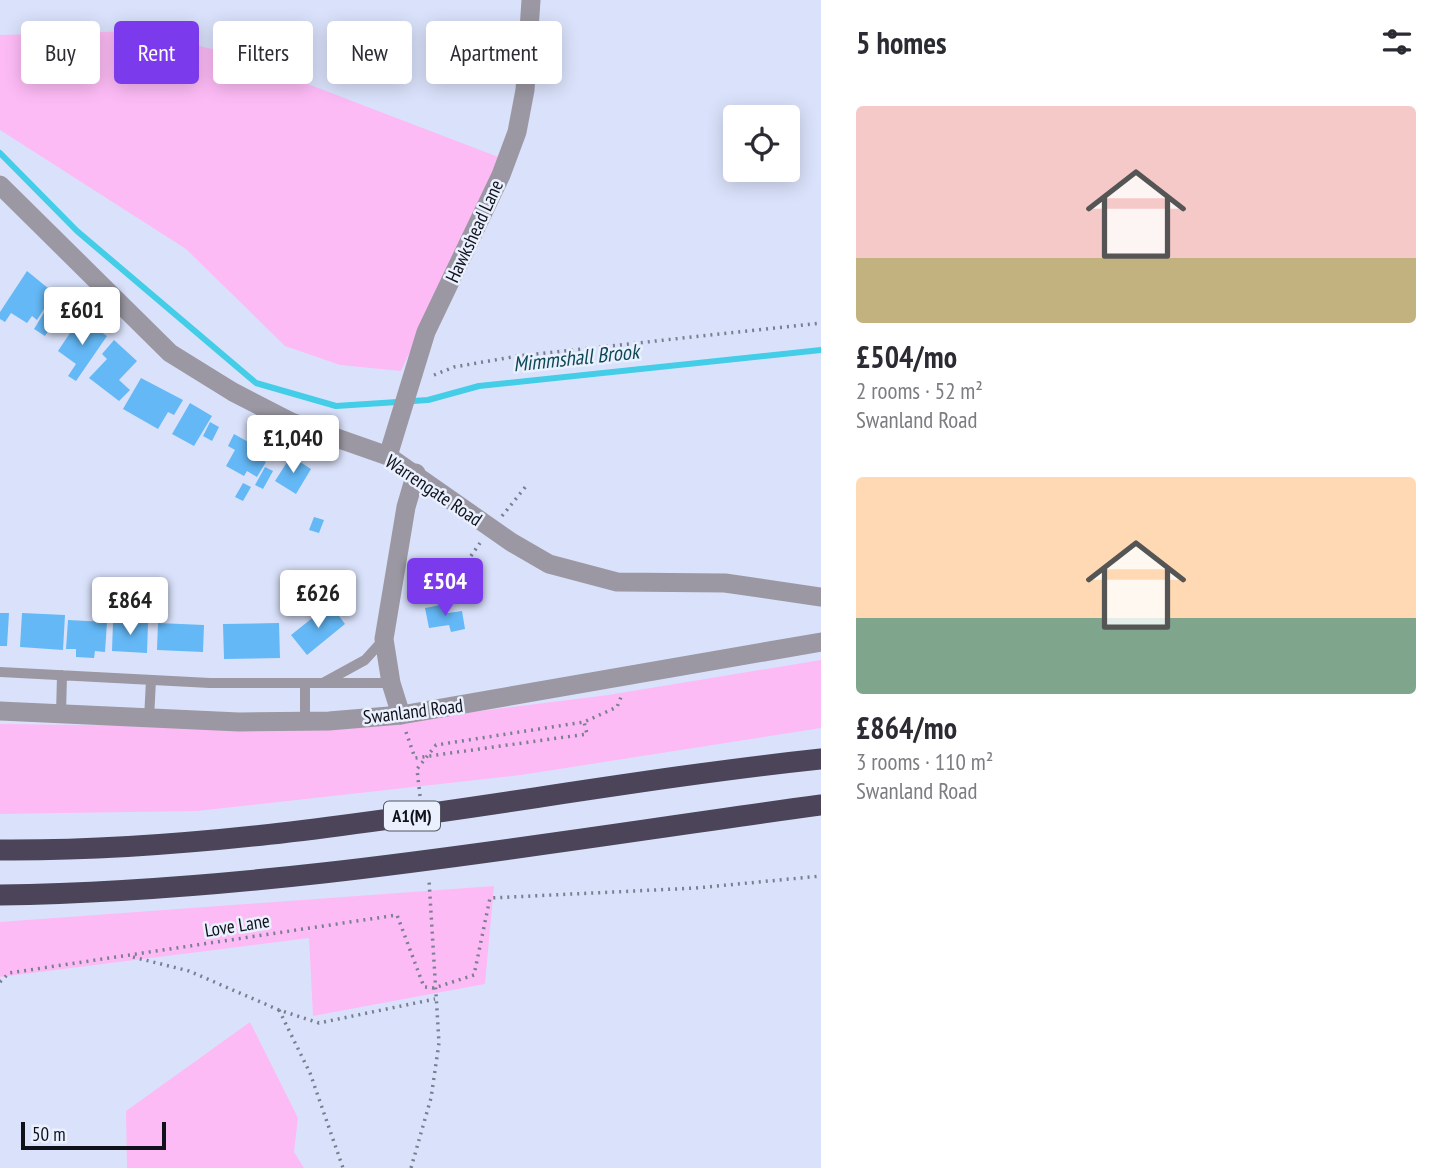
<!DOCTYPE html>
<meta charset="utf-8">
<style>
body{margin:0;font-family:"PT Sans Narrow",sans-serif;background:#f7f7f7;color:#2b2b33;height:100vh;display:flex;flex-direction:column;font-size:26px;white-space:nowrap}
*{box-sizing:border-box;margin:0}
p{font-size:23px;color:#7c7c81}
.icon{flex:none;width:38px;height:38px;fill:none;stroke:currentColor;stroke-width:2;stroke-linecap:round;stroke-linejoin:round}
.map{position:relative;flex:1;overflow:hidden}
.drawer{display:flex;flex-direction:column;background:#fff;width:630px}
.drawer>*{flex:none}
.top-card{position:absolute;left:21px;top:21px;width:665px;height:63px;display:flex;gap:14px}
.fabs{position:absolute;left:723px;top:105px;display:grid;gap:14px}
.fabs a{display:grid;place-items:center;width:77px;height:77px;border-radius:7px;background:#fff;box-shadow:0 4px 18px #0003;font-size:35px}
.scale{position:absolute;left:21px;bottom:18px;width:145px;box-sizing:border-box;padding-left:7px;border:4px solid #0f121a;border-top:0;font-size:19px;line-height:24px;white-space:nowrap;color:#0f121a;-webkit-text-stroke:5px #ebf0ff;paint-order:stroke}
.price{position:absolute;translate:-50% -60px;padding:0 16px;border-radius:7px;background:#fff;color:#222;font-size:23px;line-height:46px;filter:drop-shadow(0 2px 4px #0008)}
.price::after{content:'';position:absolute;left:50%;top:42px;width:21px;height:16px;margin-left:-10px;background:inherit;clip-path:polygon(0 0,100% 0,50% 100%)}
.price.active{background:#7c3aed;color:#fff}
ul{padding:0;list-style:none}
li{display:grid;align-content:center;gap:14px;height:371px;padding:0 35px}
li span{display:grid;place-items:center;height:217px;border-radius:7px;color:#555}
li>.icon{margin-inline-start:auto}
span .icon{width:126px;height:126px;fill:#fffc;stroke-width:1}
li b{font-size:30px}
h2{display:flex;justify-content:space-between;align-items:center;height:84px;padding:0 35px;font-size:30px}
.tag{padding:0 24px;border-radius:7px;background:#fff;box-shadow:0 4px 18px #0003;font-size:24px;line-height:63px}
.tag.active{background:#7c3aed;color:#fff}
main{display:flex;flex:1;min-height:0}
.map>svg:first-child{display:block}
</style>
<main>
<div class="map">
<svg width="821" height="1168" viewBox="0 0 821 1168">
<rect width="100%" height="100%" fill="#dae2fb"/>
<path fill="#fdbbf6" d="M135,31L221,51L501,158L401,371L340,365L285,346L186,249L0,130V35Z
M821,660V728L521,775L197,811L0,814V724L342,728L608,695Z
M494,886L485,984L313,1016L309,938L0,977V922Z
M250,1022L298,1118L294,1152L304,1168H127L126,1111Z"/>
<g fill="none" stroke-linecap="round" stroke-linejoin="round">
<path stroke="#43cde7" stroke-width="6" d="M0,153L77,231L256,383L336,406L428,400L479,386L821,350"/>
</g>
<path fill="#64b8f6" d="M27,271L54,293L37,320L32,316L27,323L11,313L5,322L0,319V312Z
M56,293L73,304L71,307L77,311L64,332L52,325L45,336L34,329Z
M78,321L85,326L88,323L107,336L76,381L68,376L76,364L58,351Z
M114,340L137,361L119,380L130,390L119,401L89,378L107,359L102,354Z
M141,378L183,400L174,415L168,412L158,429L123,409Z
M190,403L212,416L194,446L172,434Z
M210,422L219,427L212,441L203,436Z
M234,434L263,450L259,458L266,462L257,477L247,471L244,476L226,466L235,450L228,446Z
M291,456L311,469L296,494L275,481Z
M265,467L273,471L263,489L255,485Z
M243,483L251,487L243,501L235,497Z
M314,517L324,520L319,533L309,530Z
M443,580L444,590H423L422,583Z
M330,604L345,624L307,655L291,635Z
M446,604L448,613L462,611L465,629L451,632L449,625L429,628L425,608Z
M0,613H9L7,646H0Z
M22,613L65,615L63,650L20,647Z
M68,620L107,622L105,652L95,651L94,658L76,657V649H66Z
M113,622L148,623L147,653L112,651Z
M158,623L204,625L203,652L157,650Z
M279,623L280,658L224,659L223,624Z"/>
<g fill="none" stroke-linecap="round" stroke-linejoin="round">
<path stroke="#797f90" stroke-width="3.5" stroke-dasharray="2 5" stroke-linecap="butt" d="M434,375L454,367L518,356L821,323
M502,516L527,485
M455,579L480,543
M406,732L415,758L587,734L584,722
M420,796L417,769L436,745L584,722L617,707L621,697
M133,957L189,971L279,1010L319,1023L435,999
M0,982L9,973L397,915L424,987L434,988L474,975L490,898L696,888L821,876
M279,1010L310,1073L343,1168
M411,1168L431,1098L439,1043L429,880"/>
<path stroke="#9b98a3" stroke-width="10" d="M0,672L210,683H391
M323,683L365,660L384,639
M61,714L62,675
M149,719L151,680
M305,721V685"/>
<path stroke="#9b98a3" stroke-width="19" d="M0,185L170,353L233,392L291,422L388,456L511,542L549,564L617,582L725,583L821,597
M388,456L426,332L501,175L517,132L525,90L531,0
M401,715L391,683L384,639L406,507L416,473"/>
<path stroke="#9b98a3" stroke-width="19" d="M0,711L239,722L329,721L401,715L821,642"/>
<path stroke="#4c455a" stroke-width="21" d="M0,850C276,852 547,788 821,759
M0,895C276,891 548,842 821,805"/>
</g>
<g text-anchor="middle" stroke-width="5" stroke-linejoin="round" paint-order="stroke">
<rect fill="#ebf0ff" stroke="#51555f" stroke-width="2" x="384" y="801.5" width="56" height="29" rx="5"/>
<g font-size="18" font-weight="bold" fill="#0f121a">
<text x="412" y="822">A1(M)</text>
</g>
<g font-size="19" fill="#0f121a" stroke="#ebf0ff">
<text transform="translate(474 231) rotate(-65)" y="7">Hawkshead Lane</text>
<text transform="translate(434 490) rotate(34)" y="7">Warrengate Road</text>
<text transform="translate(413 711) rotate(-7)" y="7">Swanland Road</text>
<text transform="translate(237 925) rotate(-9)" y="7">Love Lane</text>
</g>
<g font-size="21" font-style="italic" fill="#0d4954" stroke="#ebf0ff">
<text transform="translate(576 358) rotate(-6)" y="7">Mimmshall Brook</text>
</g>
</g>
</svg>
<div class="fabs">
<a><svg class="icon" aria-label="locate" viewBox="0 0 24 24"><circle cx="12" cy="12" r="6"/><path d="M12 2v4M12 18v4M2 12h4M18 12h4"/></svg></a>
</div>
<div class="scale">50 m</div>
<b class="price" style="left:82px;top:347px">£601</b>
<b class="price" style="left:293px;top:475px">£1,040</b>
<b class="price active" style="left:445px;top:618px">£504</b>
<b class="price" style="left:318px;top:630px">£626</b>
<b class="price" style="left:130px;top:637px">£864</b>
<div class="top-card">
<a class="tag">Buy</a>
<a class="tag active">Rent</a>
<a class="tag">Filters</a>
<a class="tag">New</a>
<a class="tag">Apartment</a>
</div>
</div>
<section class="drawer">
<h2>5 homes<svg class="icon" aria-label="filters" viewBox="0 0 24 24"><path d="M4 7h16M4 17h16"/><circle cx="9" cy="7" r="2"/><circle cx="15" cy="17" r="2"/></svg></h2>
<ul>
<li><span style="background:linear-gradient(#f6c9c9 70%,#c2b280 0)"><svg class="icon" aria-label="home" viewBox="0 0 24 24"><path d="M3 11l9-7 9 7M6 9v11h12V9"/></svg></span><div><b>£504/mo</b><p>2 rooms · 52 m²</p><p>Swanland Road</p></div></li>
<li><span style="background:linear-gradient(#ffd9b3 65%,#7fa58c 0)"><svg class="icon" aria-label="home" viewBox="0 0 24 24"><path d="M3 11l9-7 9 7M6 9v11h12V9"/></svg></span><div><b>£864/mo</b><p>3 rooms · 110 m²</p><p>Swanland Road</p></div></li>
</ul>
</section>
</main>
